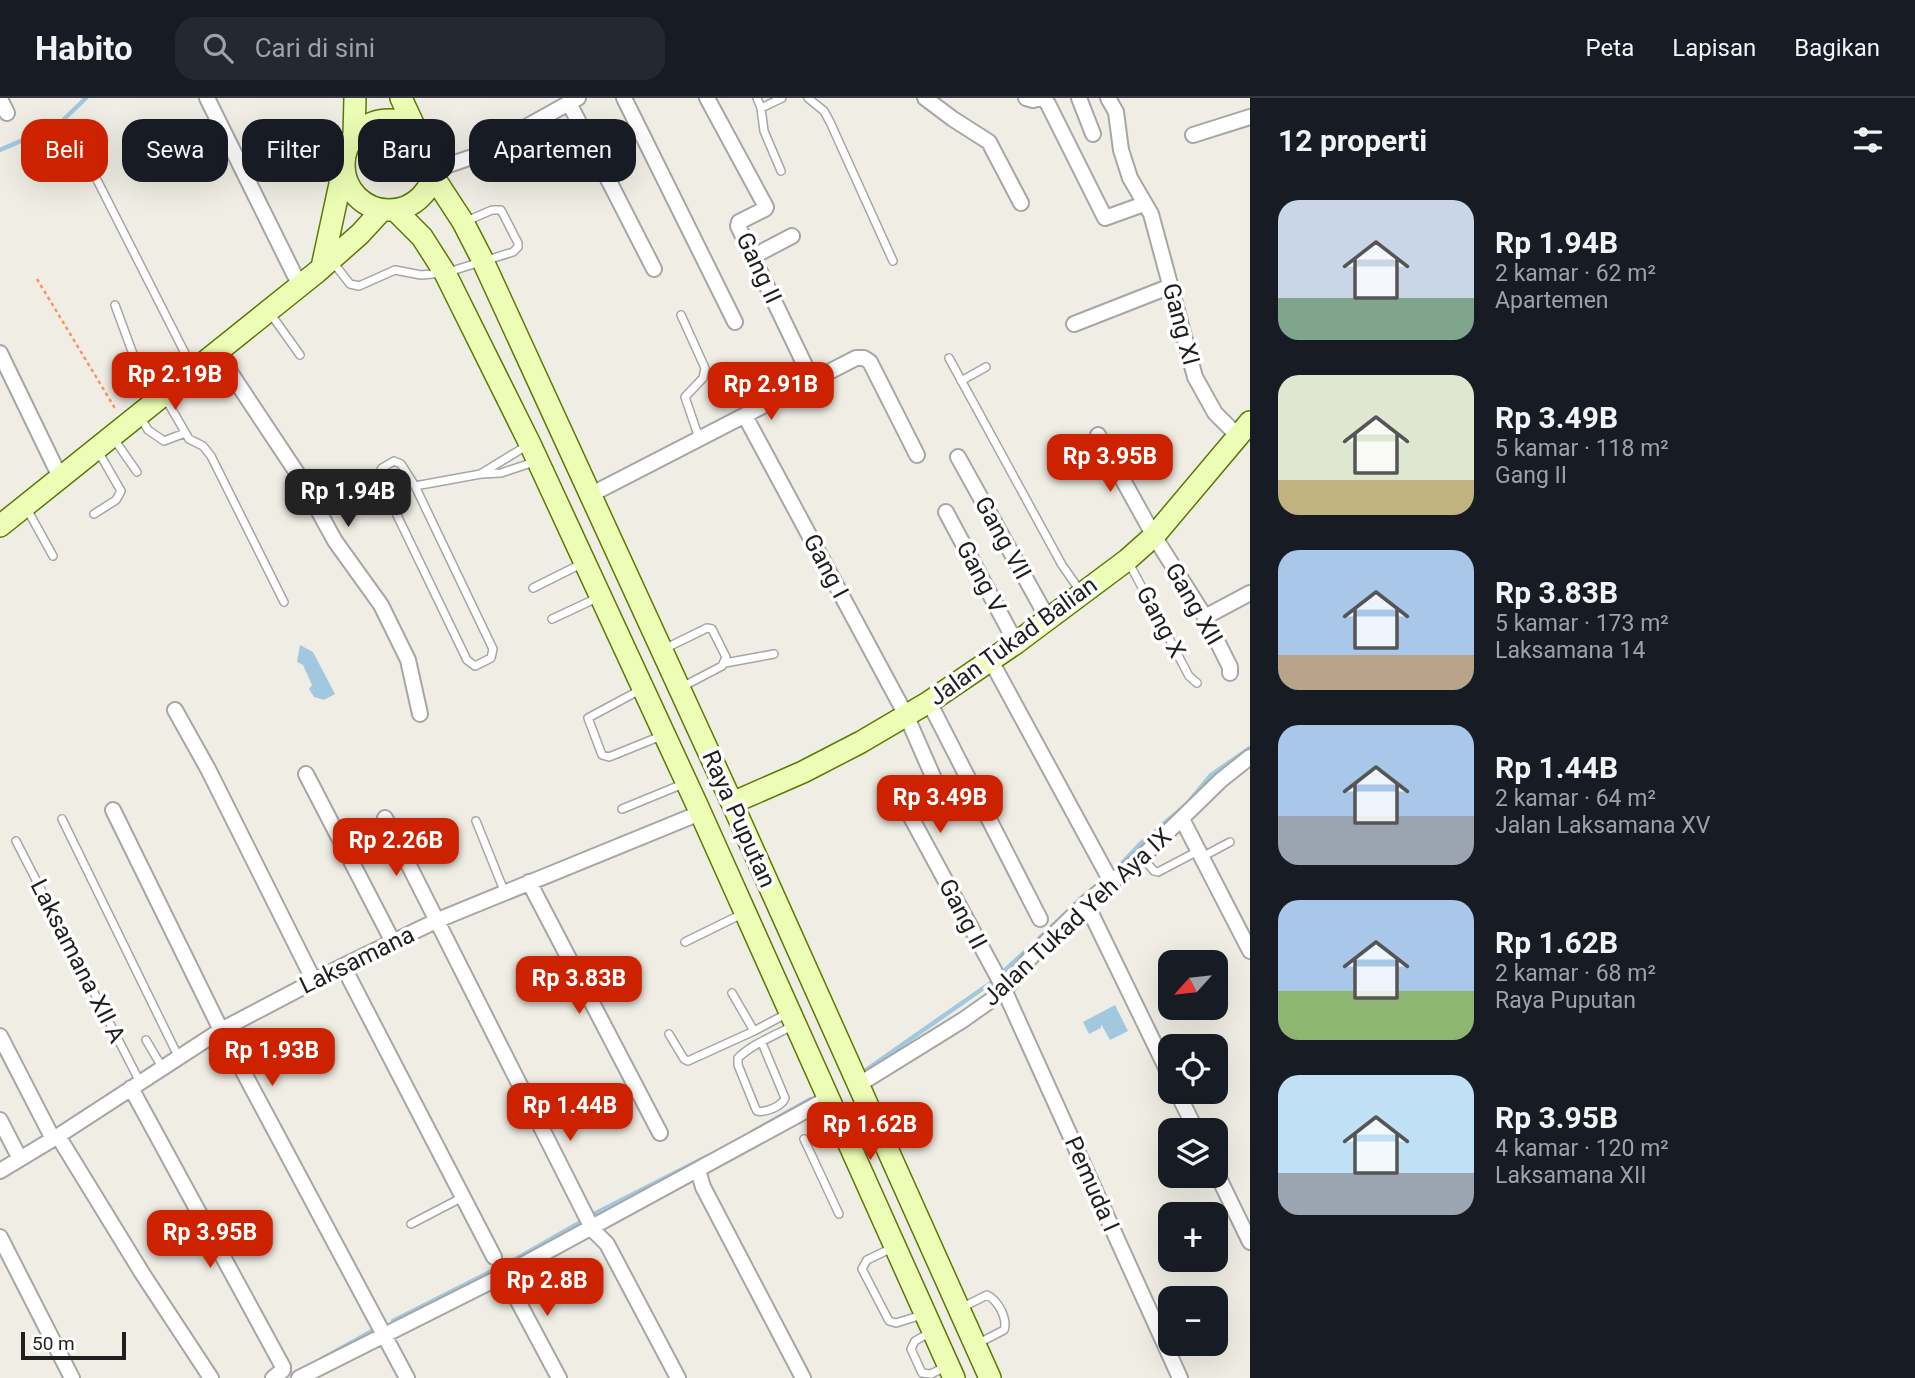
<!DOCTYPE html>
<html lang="id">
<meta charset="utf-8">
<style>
body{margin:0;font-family:Roboto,sans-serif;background:#242831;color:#f1f3f6;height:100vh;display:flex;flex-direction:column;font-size:26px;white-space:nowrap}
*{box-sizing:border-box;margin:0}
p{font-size:23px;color:#9ea1a6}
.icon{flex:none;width:38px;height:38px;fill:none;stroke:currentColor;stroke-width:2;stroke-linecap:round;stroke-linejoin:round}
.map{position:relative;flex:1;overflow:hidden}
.drawer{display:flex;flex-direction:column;background:#171b24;width:665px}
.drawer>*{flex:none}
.guide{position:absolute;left:21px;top:21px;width:665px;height:63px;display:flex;gap:14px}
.needle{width:46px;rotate:243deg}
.tools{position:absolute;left:1158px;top:852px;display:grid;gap:14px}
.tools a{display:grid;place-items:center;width:70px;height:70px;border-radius:14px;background:#171b24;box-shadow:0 7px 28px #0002;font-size:35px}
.scale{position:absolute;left:21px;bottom:18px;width:105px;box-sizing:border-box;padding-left:7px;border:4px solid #1f1f1f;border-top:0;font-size:19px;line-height:24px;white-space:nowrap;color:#1f1f1f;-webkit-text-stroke:5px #fff;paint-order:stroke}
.price{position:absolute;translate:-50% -60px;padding:0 16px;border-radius:14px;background:#cd2200;color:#fff;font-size:23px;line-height:46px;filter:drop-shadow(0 2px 4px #0008)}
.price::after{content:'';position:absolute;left:50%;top:42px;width:21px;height:16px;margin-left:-10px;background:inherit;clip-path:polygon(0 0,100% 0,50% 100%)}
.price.selected{background:#222;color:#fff}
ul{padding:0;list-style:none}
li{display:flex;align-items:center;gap:21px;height:175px;padding:0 28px}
li span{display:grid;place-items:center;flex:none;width:196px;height:140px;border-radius:21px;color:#555}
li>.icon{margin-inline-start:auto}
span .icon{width:84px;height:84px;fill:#fffc;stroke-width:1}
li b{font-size:30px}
h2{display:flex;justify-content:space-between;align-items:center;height:84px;padding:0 28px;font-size:30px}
.tag{padding:0 24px;border-radius:21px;background:#171b24;box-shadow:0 7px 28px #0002;font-size:24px;line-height:63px}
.tag.selected{background:#cd2200;color:#fff}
header{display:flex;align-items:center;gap:42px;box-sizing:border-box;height:98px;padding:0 35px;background:#171b24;border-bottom:2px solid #363941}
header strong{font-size:33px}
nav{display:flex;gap:38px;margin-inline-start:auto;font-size:24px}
.search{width:490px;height:63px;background:#242831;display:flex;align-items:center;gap:18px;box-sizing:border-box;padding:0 24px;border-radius:21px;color:#9ea1a6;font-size:26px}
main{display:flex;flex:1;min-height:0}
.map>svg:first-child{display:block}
</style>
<header>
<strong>Habito</strong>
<div class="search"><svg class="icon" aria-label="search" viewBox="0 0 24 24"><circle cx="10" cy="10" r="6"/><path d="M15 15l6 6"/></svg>Cari di sini</div>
<nav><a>Peta</a><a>Lapisan</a><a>Bagikan</a></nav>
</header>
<main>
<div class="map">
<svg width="1250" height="1280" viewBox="0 0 1250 1280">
<rect width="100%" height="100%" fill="#f0eee4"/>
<path fill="#a2c8e0" d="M300,547L313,554L335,596L324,602L314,599L309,591L312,587L303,567L297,564Z
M1115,907L1128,933L1110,942L1101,926V930L1089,936L1083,924Z"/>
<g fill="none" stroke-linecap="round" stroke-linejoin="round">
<path stroke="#a2c8e0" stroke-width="4.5" d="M0,52L58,27L86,0
M1113,775L1139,747L1187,706L1211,677L1250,650
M1001,876L1058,823
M866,972L995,882
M752,1034L811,1001
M596,1115L708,1058
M509,1165L579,1125
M393,1223L492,1173
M322,1261L372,1233"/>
<g stroke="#a6a6a6" stroke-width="10">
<path id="lane" d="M757,0L761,10L764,33L781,73
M808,0L824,13L830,24L893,163
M761,10L782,0
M94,76L193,271
M332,163L350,186L359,188L395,172L421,177L445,175L513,154L518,149V145L501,112H492L464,124
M115,207L133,256L163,296L189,341L203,348L211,358L284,504
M270,215L300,257
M681,217L705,270L703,280L685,299L699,340
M949,260L1062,467L1081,494
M961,283L986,269
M141,320L148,332L164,343L185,335
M114,341L137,374
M394,363L401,366L415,388L493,551L491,560L475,568L467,562L380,382L378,377L382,370Z
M482,375L528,347
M415,388L481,376L501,375L534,364
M27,411L53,458
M94,416L116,402L121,393L98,353
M1129,465L1189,578L1197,585
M533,490L583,465
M552,521L597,500
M664,551L707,530L712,531L726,559L722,568L680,590
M725,565L774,556
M640,592L588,620L602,657L609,659L661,638
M622,711L683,686
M62,721L178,958
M476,723L505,795
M16,743L140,984
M1142,759L1154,773L1158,774L1198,753
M1202,759L1230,744
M685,844L742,816
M732,895L754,933L786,916
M669,936L684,961L688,963L754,933
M146,942L162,969
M762,945L785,1000C782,1008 766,1015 757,1013L755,1009L738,967V960C752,946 776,937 794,927
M804,1041L839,1116
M411,1126L463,1099
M892,1150L867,1162L862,1171L889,1223L896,1225L922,1217
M963,1209L987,1197C998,1202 1008,1221 1004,1232L977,1246
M931,1234L915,1243L911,1251L922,1275L931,1276L945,1269"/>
</g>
<g stroke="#a6a6a6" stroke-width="18">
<path id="street" d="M207,0L300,188
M624,0L735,224
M707,0L766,109L765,111L739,124L738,128L812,282
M925,0L953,21L989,44L1021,105
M1026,0L1033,2L1040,0
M1043,0L1048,6L1105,120L1144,106
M1079,0L1093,36
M1108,0L1116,14L1121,52L1130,80L1151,116L1195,279L1215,315L1238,338
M0,1L7,15
M569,5L654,171
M1193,37L1250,19
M434,72L472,59L578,0
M752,159L792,138
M1074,226L1171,188
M216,253L301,381L335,443L381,507L408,562L420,616
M0,255L60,379
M745,318L907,619L935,683L932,689L907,700L906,710L1001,885L1180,1280
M1098,337L1154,438L1205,519L1230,569V575
M958,359L1048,521
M590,397L856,260H864L870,264L917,357
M946,414L1016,545
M1205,519L1250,495
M990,561L1108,778
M929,604L1040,821
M175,612L208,671L314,883
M306,676L393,844
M113,712L221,932L407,1280
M385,720L593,1132L607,1146L678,1280
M1182,721L1250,853
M529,784L660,1035
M1086,805L1171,980
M343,868L494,1159
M0,938L53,1041
M858,987L963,922L1004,893L1031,859L1086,805L1142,759L1221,682L1250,659
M131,990L283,1269V1272L273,1280
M1177,994L1196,1032
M0,1022L20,1061
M58,1038L142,1175L211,1280
M698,1072L703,1089L803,1280
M0,1073L58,1038L221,932L343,868L438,822L700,715
M1216,1074L1250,1144
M0,1139L72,1280
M504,1177L559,1280
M299,1280L504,1177L829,1000"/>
</g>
<g stroke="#5a7b00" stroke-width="24">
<path id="secondary" d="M401,0L415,30
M344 67a45 45 0 1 1 90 0a45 45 0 1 1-90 0Z
M354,38L355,0
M433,78L463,124L483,163L732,705L990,1280
M395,112L422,139L445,175L530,346L697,707L954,1280
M322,169L343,72
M0,428L317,174L360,136L382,112
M732,705L803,674L861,644L929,604L1016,545L1127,462L1154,438L1250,324"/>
</g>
<path stroke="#ff8f66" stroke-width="2.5" stroke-dasharray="3.5 3.5" stroke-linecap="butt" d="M37,181L116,312"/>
<use href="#lane" stroke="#fff" stroke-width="7"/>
<use href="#street" stroke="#fff" stroke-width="14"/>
<use href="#secondary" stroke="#eefdb5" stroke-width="21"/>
</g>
<g text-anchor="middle" stroke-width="7" stroke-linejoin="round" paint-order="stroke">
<g font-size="24" fill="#1f1f1f" stroke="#fff">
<text transform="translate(759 170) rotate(65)" y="8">Gang II</text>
<text transform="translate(1181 226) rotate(75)" y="8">Gang XI</text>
<text transform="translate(1003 440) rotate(61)" y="8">Gang VII</text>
<text transform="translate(826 468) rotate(62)" y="8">Gang I</text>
<text transform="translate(981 479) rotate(62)" y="8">Gang V</text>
<text transform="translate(1194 506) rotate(60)" y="8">Gang XII</text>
<text transform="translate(1161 524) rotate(62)" y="8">Gang X</text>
<text transform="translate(1013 543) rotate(-36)" y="8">Jalan Tukad Balian</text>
<text transform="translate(739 721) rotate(66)" y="8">Raya Puputan</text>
<text transform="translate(963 816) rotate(62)" y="8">Gang II</text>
<text transform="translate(1077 819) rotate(-43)" y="8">Jalan Tukad Yeh Aya IX</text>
<text transform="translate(357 862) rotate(-26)" y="8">Laksamana</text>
<text transform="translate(78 863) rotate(63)" y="8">Laksamana XII A</text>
<text transform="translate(1092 1086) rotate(66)" y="8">Pemuda I</text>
</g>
</g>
</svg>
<div class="tools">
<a><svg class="needle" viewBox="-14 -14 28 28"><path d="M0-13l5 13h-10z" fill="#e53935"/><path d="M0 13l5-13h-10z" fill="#9ea1a6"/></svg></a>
<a><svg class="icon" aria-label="locate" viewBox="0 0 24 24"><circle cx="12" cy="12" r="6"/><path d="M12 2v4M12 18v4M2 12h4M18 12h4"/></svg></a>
<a><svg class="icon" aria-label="layers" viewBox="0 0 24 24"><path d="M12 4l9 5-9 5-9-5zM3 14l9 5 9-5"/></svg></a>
<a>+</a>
<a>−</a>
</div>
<div class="scale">50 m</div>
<b class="price" style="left:175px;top:314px">Rp 2.19B</b>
<b class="price" style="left:771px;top:324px">Rp 2.91B</b>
<b class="price" style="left:1110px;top:396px">Rp 3.95B</b>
<b class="price selected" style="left:348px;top:431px">Rp 1.94B</b>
<b class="price" style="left:940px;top:737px">Rp 3.49B</b>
<b class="price" style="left:396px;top:780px">Rp 2.26B</b>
<b class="price" style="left:579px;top:918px">Rp 3.83B</b>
<b class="price" style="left:272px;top:990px">Rp 1.93B</b>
<b class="price" style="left:570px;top:1045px">Rp 1.44B</b>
<b class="price" style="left:870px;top:1064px">Rp 1.62B</b>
<b class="price" style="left:210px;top:1172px">Rp 3.95B</b>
<b class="price" style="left:547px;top:1220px">Rp 2.8B</b>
<div class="guide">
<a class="tag selected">Beli</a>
<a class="tag">Sewa</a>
<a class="tag">Filter</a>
<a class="tag">Baru</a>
<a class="tag">Apartemen</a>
</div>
</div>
<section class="drawer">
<h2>12 properti<svg class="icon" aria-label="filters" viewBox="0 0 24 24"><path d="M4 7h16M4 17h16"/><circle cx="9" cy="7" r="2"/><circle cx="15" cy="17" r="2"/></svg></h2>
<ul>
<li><span style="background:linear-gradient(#c9d6e8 70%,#7fa58c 0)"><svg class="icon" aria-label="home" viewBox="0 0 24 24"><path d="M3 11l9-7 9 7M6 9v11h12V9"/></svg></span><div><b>Rp 1.94B</b><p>2 kamar · 62 m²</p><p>Apartemen</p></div></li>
<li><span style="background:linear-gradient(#dfe7d0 75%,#c2b280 0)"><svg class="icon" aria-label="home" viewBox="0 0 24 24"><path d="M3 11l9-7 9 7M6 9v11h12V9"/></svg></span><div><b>Rp 3.49B</b><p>5 kamar · 118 m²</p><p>Gang II</p></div></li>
<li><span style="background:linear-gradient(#a9c7e8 75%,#b9a48a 0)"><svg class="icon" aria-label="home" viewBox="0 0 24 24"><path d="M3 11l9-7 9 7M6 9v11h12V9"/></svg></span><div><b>Rp 3.83B</b><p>5 kamar · 173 m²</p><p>Laksamana 14</p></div></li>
<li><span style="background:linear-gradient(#a9c7e8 65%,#9aa5b1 0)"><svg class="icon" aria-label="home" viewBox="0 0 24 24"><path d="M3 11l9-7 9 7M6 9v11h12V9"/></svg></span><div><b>Rp 1.44B</b><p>2 kamar · 64 m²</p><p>Jalan Laksamana XV</p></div></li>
<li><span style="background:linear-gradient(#a9c7e8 65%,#8fb573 0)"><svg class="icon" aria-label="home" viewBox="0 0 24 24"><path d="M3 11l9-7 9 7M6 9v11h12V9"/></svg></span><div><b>Rp 1.62B</b><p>2 kamar · 68 m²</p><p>Raya Puputan</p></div></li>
<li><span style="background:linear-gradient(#bfe0f5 70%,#9aa5b1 0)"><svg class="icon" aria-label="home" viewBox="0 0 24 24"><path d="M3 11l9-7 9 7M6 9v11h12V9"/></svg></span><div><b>Rp 3.95B</b><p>4 kamar · 120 m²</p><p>Laksamana XII</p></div></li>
</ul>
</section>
</main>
